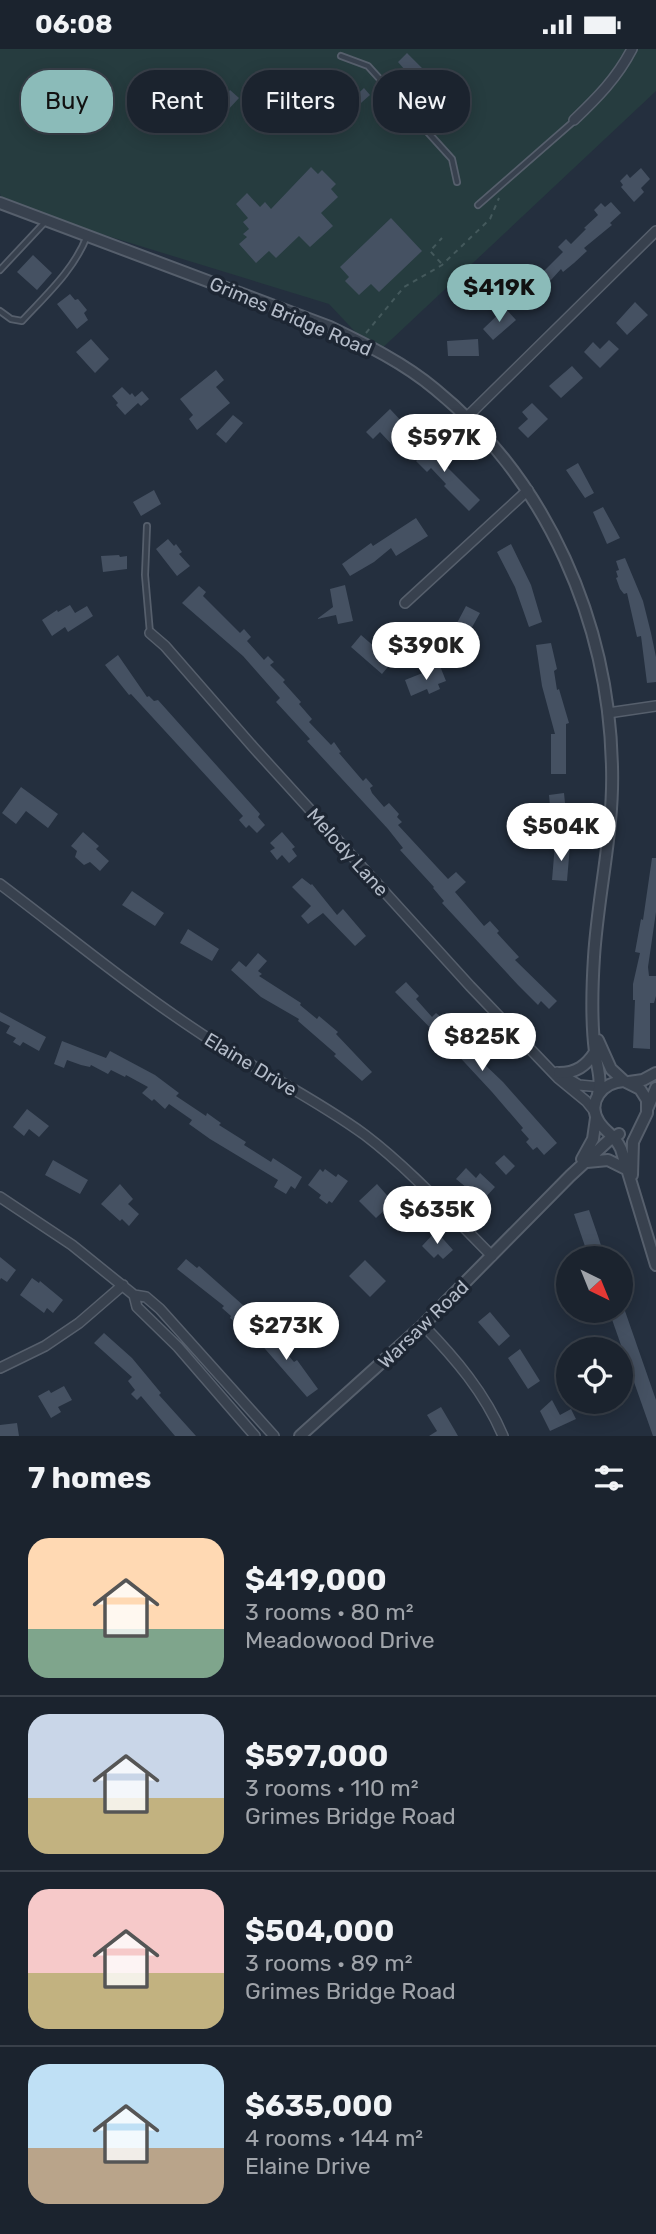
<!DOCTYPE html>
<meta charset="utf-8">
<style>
body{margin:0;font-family:Rubik,sans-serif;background:#282f3a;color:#f1f3f6;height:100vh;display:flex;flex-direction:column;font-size:26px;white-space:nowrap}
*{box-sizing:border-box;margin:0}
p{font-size:23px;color:#a0a4aa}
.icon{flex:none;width:38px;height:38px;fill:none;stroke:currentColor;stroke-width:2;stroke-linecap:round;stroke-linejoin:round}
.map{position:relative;height:1387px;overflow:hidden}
.sheet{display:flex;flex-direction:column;background:#1b232e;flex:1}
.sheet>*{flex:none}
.banner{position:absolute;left:21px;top:21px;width:614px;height:63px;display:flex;gap:14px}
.needle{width:46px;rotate:137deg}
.buttons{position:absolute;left:556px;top:1197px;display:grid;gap:14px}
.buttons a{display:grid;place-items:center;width:77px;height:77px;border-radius:50%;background:#1b232e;box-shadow:0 4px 18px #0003,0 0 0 2px #39404a;font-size:35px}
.price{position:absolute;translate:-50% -60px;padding:0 16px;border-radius:24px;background:#fff;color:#222;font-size:23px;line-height:46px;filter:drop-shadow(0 2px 4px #0008)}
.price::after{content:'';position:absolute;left:50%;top:42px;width:21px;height:16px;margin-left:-10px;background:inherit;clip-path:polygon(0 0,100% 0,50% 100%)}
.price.selected{background:#8bbbb9;color:#111}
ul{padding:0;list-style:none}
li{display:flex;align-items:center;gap:21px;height:175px;padding:0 28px}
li+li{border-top:2px solid #39404a}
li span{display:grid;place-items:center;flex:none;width:196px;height:140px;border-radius:21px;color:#555}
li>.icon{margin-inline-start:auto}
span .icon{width:84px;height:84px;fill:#fffc;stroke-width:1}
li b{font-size:30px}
h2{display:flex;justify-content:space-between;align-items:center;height:84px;padding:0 28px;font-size:30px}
.tag{padding:0 24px;border-radius:28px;background:#1b232e;box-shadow:0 4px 18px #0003,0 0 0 2px #39404a;font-size:24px;line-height:63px}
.tag.selected{background:#8bbbb9;color:#111}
.status{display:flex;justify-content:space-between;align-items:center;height:49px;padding:0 35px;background:#1b232e;direction:ltr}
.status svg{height:19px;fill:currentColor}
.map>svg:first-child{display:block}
</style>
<div class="status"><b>06:08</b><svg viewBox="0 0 49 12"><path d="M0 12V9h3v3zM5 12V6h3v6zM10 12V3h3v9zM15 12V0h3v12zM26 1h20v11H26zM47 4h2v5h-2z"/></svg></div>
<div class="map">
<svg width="656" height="1387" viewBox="0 0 656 1387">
<rect width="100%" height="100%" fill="#242f3e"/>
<path fill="#263c3f" d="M0,0H656V42L376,305L329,255L49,169L2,157L0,144Z"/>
<path fill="#455162" d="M407,4L422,19L412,29L398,13Z
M364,39L370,46L353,61L347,55Z
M230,41L239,49L226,63L217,56Z
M311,118L318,125L322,121L336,135L331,140L338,148L321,164L333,177L310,198L299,187L276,209L269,202L256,214L239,195L247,188L243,185L249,180L243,173L248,169L236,155L247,144L260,158L265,153L271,160Z
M641,119L650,130L641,139L644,143L634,153L621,138L623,136L620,132L627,125L630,129Z
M611,153L621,164L610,174L612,176L584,199L587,202L574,214L563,223L561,220L541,242L537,241L535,247L530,253L519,242L540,220L543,223L563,203L558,198L566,190L571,195L586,180L584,179L598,166L594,161L601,154L605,158Z
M391,169L422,202L379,243L371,235L359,246L345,232L349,228L340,218Z
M33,206L52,224L37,241L17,223Z
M70,245L75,251L78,250L87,261L84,264L88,271L77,280L57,255Z
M635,253L648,266L627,286L616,274Z
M505,259L516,271L493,291L483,280Z
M91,290L109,310L95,324L76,303Z
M478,290L479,307H448L447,292Z
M609,291L619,300L600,319L584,303L593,293L600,300Z
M572,317L583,329L561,349L549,337Z
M216,321L224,331L216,338L230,354L197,381L189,370L193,366L180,350Z
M122,338L130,346L132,344L135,348L142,342L149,350L141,357L138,354L125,366L116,356L118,354L112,347Z
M532,354L548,370L528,389L518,379L528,370L522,363Z
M390,360L405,376L397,383L403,390L394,398L380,383L373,390L366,383Z
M233,366L243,374L226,394L216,385Z
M423,389L449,416L447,418L480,451L469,462L444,437L446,435L431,419L427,423L416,412L419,409L411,401Z
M578,414L594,444L585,449L566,421Z
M154,441L161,455L141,467L133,453Z
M603,458L620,489L607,495L593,463Z
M416,469L428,487L396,507L391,499L374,513L350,527L342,515L371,494L373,497Z
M168,490L174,497L176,495L182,503L179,505L190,517L177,527L156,500Z
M511,495L531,536L542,573L529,578L515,538L497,503Z
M119,506L120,508L127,507V520L103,523L101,507Z
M625,509L643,552L651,584L656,608V633L647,634L641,587L637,588L627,544L624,545L620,540L616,529L618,528L616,522L619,521L616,512Z
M345,536L353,572L338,575L336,566L317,570L333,558L330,540Z
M199,537L206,543L203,547L240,584L244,580L251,588L247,592L264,611L268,607L274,613L270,616L285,631L283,633L301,653L299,655L312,670L309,673L331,696L334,693L341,703L339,704L363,732L366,729L373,737L370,739L372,744L384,758L389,754L399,765L397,768L402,773L398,776L448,830L456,823L466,833L455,843L484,877L490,872L499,882L497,884L519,908L515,911L557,952L549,960L541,952L538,956L518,936L442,854L444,852L433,839L434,838L400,801L403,799L388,780L307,692L310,690L276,653L280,649L243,607L182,554Z
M70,556L75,564L87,557L93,567L68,583L65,578L52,587L42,571L57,561L58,563Z
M466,557L480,564L461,598L448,591Z
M361,586L392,613L382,625L351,598Z
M551,594L557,620L554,622L557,641L559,640L569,674L566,675V725H551V685H555L542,637L536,596Z
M118,606L147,648L149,647L154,652L158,651L260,765L258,768L265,776L257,784L249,776L246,779L239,771L243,767L131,645L129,646L105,616Z
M440,617L446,632L438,635L440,640L429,645L427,640L411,647L405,631Z
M21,738L58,765L48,779L26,762L16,775L2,764Z
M564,744L565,754H568L571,773L558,777L552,757H550L549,746Z
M83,783L99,797L96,800L109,812L100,822L90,813L84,816L75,808L77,802L71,797Z
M282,783L295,798L292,800L297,807L289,814L282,806L277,811L270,802L275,799L270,794Z
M555,795L570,796L567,832L552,831Z
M652,809H656V863L648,918L649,927H656V947L654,954H650V1000L633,999L635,951H633V935L640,904L635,903L641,870L643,871Z
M302,829L311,836L312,835L337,866L343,860L366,887L355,897L323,864L308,875L301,867L311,857L292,838Z
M132,842L164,864L155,877L122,856Z
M188,880L219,900L212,912L180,894Z
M258,904L267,912L258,922L262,925L259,927L301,954L300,956L317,970L319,967L338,983L336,985L372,1023L362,1032L334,1007L336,1005L298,972L299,970L261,948L231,921L239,912L246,918Z
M406,933L419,947L416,950L432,968L436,964L459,982L456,985L461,993L503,1033L557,1094L544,1106L537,1098L533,1101L526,1093L529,1090L521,1081L523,1079L492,1043L453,1001L451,1003L444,996L445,994L395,943Z
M0,963L46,988L39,1002L23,993L20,997L13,993L16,989L6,984L10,977L0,972Z
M62,992L106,1009L110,1002L155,1026L179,1044L176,1047L206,1067L207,1064L221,1074L219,1076L246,1093L244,1096L271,1113L273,1109L302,1128L295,1140L291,1137L286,1145L274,1138L278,1131L210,1090L189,1075L192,1071L169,1055L165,1060L154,1050L152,1052L142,1044L148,1038L126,1026L125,1028L111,1021L108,1025L91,1016L90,1018L81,1016L67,1011L64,1019L54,1015Z
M27,1060L49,1077L39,1088L29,1080L24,1087L13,1078Z
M504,1106L515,1117L506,1126L495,1114Z
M53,1111L88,1131L80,1145L45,1126Z
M466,1119L476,1129L480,1124L495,1138L484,1150L490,1156L483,1165L462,1146L467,1139L456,1130Z
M320,1120L323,1123L325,1120L336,1128L338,1125L348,1132L332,1154L329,1152L327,1155L319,1149L321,1146L308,1136Z
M120,1135L133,1150L128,1155L139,1165L129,1177L122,1170L120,1172L101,1155Z
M377,1135L393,1153L376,1169L359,1152Z
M589,1161L598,1187L605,1209H589L574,1165Z
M436,1182L453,1201L443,1210L438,1205L434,1209L422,1197Z
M0,1208L16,1221L7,1233L1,1229L0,1231Z
M186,1210L197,1219L199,1217L244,1257L240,1261L247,1267L239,1276L230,1269L231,1267L222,1259L224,1257L177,1220Z
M365,1211L386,1232L370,1248L349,1227Z
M32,1229L39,1234L40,1232L63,1251L53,1264L47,1259L44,1264L20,1246Z
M609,1262H625L656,1351V1387H653Z
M490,1263L510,1287L499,1297L478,1273Z
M263,1277L294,1313L297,1311L318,1340L307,1348L252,1285Z
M104,1284L132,1309L161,1344L159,1346L196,1387H175L141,1347L137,1351L131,1345L135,1341L128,1332L132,1328L94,1294Z
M520,1300L540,1332L528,1340L508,1309Z
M64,1337L72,1351L58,1358L61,1363L51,1369L38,1347L49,1341L51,1344Z
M552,1351L560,1366L571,1360L576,1370L550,1382L540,1362Z
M441,1358L454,1380L458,1387H429L437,1382L427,1366Z
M17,1374L19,1387H0V1376Z"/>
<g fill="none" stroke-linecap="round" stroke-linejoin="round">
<g stroke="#565f6c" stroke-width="8">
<path id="service" d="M341,7L368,17L452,110L457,133
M478,156L574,72
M0,221L45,173
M0,262L11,270L22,272C46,246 74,221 87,187
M147,477L145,526L150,584"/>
</g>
<g stroke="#565f6c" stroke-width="12">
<path id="minor" d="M574,71C597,49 617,29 632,0
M467,368L656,182
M405,554L528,441
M150,584L165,597L254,699L470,937L558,1029L586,1052L595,1063
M608,664L656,657
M0,835C65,884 129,937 197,982C251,1019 312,1047 365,1086C411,1121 451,1166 492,1207
M557,1023L579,1036L600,1038
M0,1148L72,1196L134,1246L146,1248L160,1260L274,1387
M134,1246L137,1258L178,1298L255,1387
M423,1276C455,1309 485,1344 503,1387
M0,1319L45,1297L79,1274L123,1236"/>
</g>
<g stroke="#565f6c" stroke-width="14">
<path id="tertiary" d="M0,154L330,278C367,296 404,314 435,340C548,432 609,574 612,718C614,782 598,844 594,908C592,939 591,972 595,1003C597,1018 602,1030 598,1045
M598,991L611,1020L624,1032L640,1040L647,1051V1064L633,1093L632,1126
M559,1024C576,1024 586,1017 595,1003
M624,1032C603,1033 586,1053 599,1073C606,1084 615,1086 621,1100L656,1216
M629,1033L643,1031L656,1024
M648,1058L656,1039
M582,1110L593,1090L596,1069
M587,1113L608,1111L626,1120
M300,1387L423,1276L570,1127L608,1092L619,1085"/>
</g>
<path stroke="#44595c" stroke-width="2" stroke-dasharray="5 5" stroke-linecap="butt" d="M441,214L430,202L442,189
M366,284L404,238L442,216L490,170L499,149"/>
<use href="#service" stroke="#38414e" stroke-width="4.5"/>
<use href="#minor" stroke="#38414e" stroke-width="9"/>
<use href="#tertiary" stroke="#38414e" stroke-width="10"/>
</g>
<g text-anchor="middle" stroke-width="7" stroke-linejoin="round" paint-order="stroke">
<g font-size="19" fill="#b4bcc9" stroke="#1d2633">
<text transform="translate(291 267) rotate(23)" y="7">Grimes Bridge Road</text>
<text transform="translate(348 803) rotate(48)" y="7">Melody Lane</text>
<text transform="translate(251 1015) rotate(31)" y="7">Elaine Drive</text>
<text transform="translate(423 1275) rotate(-44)" y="7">Warsaw Road</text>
</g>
</g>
</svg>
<div class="buttons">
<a><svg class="needle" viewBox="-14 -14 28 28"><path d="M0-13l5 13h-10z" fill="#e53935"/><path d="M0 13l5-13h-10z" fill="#a0a4aa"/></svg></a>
<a><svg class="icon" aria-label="locate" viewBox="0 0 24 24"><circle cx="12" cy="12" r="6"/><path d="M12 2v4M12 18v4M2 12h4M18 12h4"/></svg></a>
</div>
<b class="price selected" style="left:499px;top:275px">$419K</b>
<b class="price" style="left:444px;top:425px">$597K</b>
<b class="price" style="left:426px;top:633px">$390K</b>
<b class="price" style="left:561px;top:814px">$504K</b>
<b class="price" style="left:482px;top:1024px">$825K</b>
<b class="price" style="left:437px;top:1197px">$635K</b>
<b class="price" style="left:286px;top:1313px">$273K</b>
<div class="banner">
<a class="tag selected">Buy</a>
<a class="tag">Rent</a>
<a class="tag">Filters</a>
<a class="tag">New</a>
</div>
</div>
<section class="sheet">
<h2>7 homes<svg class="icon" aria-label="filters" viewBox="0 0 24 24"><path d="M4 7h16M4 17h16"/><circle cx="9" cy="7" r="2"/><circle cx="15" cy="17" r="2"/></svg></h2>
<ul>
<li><span style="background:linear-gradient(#ffd9b3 65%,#7fa58c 0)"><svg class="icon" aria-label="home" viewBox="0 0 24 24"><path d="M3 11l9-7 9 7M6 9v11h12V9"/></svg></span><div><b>$419,000</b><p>3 rooms · 80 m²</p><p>Meadowood Drive</p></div></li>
<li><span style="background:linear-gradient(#c9d6e8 60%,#c2b280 0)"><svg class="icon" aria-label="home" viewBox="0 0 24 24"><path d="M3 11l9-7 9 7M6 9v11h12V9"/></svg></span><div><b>$597,000</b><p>3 rooms · 110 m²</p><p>Grimes Bridge Road</p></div></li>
<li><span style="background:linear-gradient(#f6c9c9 60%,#c2b280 0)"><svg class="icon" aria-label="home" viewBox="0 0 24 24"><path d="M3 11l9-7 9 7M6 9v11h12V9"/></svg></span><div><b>$504,000</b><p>3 rooms · 89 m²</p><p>Grimes Bridge Road</p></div></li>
<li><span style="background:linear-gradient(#bfe0f5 60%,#b9a48a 0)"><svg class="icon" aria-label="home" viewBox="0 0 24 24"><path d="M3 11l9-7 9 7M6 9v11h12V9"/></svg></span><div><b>$635,000</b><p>4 rooms · 144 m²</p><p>Elaine Drive</p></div></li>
</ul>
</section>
